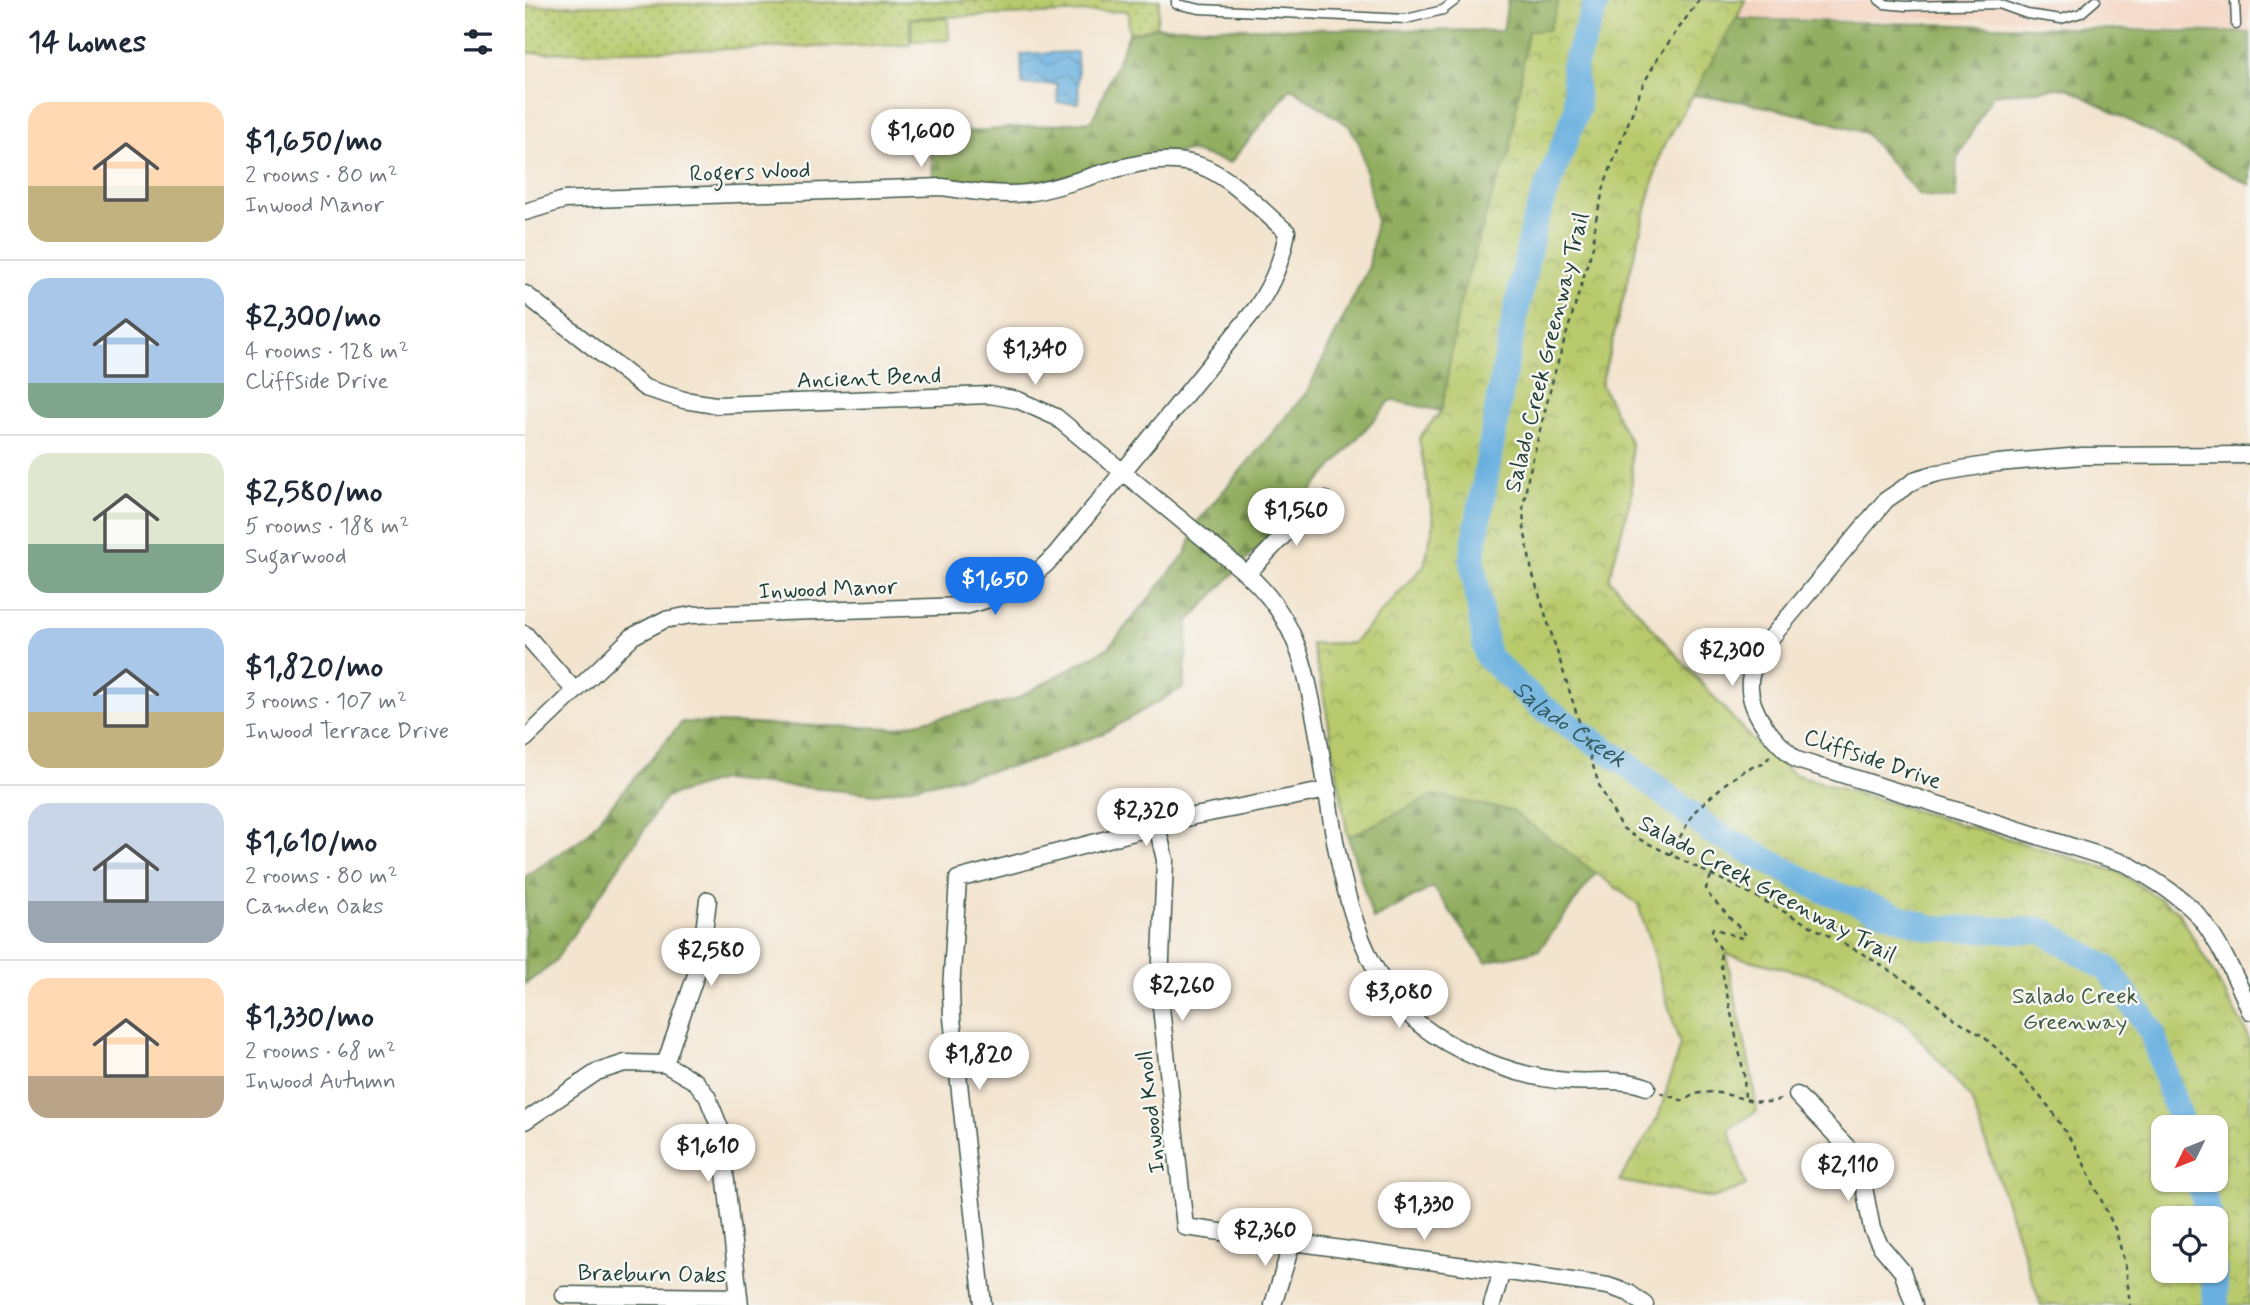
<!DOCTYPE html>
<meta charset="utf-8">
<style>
body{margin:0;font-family:Mynerve,sans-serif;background:#f2f2f3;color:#1f2937;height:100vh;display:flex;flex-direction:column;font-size:26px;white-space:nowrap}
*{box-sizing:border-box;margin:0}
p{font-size:23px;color:#747a83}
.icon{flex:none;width:38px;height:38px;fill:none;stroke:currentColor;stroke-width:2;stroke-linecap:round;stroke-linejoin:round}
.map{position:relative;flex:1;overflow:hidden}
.side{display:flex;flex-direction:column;background:#fff;width:525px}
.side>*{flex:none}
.needle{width:46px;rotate:227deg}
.controls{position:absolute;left:1626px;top:1115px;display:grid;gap:14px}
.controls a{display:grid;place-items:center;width:77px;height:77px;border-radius:14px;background:#fff;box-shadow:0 2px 5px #0004;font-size:35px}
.price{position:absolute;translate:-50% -60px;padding:0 16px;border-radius:24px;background:#fff;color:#222;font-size:23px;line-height:46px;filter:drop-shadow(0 2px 4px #0008)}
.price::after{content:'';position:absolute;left:50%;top:42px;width:21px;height:16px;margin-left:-10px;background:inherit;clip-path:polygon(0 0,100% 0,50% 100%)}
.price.on{background:#1a73e8;color:#fff}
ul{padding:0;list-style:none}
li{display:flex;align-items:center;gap:21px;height:175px;padding:0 28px}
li+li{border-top:2px solid #e0e1e3}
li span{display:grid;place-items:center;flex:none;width:196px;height:140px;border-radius:21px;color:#555}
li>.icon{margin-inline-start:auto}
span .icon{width:84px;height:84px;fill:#fffc;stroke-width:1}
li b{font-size:30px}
h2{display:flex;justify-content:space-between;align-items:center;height:84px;padding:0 28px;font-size:30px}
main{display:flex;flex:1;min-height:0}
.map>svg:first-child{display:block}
</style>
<main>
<section class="side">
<h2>14 homes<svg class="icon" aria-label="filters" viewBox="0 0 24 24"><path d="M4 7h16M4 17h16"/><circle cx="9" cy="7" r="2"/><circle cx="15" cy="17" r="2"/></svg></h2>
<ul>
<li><span style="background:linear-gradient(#ffd9b3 60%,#c2b280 0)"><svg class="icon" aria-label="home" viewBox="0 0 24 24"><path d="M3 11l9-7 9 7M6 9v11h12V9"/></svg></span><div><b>$1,650/mo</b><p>2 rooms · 80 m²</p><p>Inwood Manor</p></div></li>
<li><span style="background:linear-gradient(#a9c7e8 75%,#7fa58c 0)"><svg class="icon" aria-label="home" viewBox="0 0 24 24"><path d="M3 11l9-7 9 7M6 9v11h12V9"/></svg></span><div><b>$2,300/mo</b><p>4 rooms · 128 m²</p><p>Cliffside Drive</p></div></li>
<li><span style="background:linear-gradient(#dfe7d0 65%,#7fa58c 0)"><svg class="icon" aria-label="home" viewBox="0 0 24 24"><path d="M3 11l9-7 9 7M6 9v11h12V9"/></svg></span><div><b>$2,580/mo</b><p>5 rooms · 188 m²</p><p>Sugarwood</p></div></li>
<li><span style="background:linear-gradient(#a9c7e8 60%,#c2b280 0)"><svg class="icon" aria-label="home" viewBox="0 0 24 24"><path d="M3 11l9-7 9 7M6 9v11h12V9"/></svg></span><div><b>$1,820/mo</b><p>3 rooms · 107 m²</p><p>Inwood Terrace Drive</p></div></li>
<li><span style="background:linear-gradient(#c9d6e8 70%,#9aa5b1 0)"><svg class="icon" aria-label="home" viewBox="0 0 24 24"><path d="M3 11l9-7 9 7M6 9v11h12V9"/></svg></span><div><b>$1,610/mo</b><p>2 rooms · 80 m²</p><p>Camden Oaks</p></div></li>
<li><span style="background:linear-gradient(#ffd9b3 70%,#b9a48a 0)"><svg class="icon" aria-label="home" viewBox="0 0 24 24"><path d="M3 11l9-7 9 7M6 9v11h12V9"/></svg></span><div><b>$1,330/mo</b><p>2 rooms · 68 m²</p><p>Inwood Autumn</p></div></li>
</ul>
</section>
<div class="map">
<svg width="1725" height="1305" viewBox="0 0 1725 1305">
<defs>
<pattern id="grass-dots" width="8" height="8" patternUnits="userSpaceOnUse" patternTransform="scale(1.75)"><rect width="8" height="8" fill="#b9ca6d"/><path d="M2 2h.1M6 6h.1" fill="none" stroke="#96a55a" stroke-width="1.8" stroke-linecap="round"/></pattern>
<pattern id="forest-firs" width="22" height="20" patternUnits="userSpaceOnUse" patternTransform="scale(1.75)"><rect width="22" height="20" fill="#92ae60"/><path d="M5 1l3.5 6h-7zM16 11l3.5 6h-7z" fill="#778f50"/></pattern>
<pattern id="park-crowns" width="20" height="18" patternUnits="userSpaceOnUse" patternTransform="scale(1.75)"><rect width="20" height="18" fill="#b9ca6d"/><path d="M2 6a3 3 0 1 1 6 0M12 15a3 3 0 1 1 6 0" fill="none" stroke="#96a55a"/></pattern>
<pattern id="water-waves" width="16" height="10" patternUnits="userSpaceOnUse" patternTransform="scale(1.75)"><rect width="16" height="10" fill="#69b0e0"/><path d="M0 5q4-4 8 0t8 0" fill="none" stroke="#5690b6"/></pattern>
</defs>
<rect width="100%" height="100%" fill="#f6f6f2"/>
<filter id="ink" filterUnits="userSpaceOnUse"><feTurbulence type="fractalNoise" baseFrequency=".0143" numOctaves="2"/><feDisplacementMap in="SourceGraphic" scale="14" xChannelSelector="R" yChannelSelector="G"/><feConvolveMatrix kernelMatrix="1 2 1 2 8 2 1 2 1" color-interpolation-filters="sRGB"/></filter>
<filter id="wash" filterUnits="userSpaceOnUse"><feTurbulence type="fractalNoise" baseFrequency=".00686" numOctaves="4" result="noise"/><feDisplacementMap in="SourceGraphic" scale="28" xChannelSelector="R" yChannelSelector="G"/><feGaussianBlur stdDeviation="1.57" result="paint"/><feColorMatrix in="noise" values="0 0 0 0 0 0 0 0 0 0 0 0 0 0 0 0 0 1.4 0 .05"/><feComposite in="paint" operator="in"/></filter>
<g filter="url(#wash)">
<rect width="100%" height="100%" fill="#f3e4cf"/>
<path fill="#f4d3c0" d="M1220,0H1725V32L1479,19H1211Z"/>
<path fill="url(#grass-dots)" stroke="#6c8450" stroke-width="2" d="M485,0H635L631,27L604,34L603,11L385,18V45L0,53V6Z"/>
<path fill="url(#forest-firs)" stroke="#58764a" stroke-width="2" fill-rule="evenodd" d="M983,0H1220L1212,19L1725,33V185L1541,87L1467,95L1432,159L1431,199L1394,195L1340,133L1290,118L1219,102L1168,95L1136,151L1076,385L1106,444L1107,492L1084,579L1226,739L1268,774L1593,872L1653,911L1721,1031L1725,1049V1305H1516L1446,1098L1380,1021L1294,977L1220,959L1217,912L1148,1020L1114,904L1071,873L1014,950L961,962L908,887L848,919L823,837L797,685L786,644L828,643L899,566L909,523L894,438L916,411L866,400L786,491L663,622L659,687L577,734L499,764L352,794L196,780L141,797L28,964L0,984V877L60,836L157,722L369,728L489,700L583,648L661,553L673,521L782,392L844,266L851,220L835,145L824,126L766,88L705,163L664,151L620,158L493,189L408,180L405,135L567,121L604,34L631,27L978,31ZM1638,1127H1690V1180H1638ZM1638,1218H1690V1270H1638Z"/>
<path fill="url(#park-crowns)" stroke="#6c8450" stroke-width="2" fill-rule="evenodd" d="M1034,0H1220L1211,19L1136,151L1076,384L1106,444L1107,492L1084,579L1226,739L1268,774L1593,872L1653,911L1721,1031L1725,1049V1305H1516L1446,1099L1380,1021L1294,977L1201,954L1227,1076L1232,1111L1204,1129L1221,1186L1187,1198L1094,1181L1133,1118L1155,1045L1113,904L987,811L909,795L823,837L797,685L786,644L828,643L899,566L909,523L894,438L917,410L934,306L967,195L984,156L1003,31L1024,30ZM1638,1127H1690V1180H1638ZM1638,1218H1690V1270H1638Z"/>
<path fill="#b9ca6d" stroke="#6c8450" stroke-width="2" d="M423,18L424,40L387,41L386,19Z"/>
<path fill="url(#water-waves)" stroke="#44768a" stroke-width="2" d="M552,52L554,103H533L532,84L497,85L496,54Z"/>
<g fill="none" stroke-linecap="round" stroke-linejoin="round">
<g stroke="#69b0e0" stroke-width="26">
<path id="s1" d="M1072,0L1049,66L1052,109L1009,224L977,382L947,558L962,656L1014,705L1095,759L1186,831L1298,890L1406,928L1519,931L1583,969L1627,1032L1657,1127"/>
<path d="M1673,1180L1685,1218"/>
<path d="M1689,1270L1691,1305"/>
</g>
</g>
</g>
<g filter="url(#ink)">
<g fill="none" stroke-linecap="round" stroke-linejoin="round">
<g stroke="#3f564b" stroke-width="11">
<path id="lane" d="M651,0V4L675,9L881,19L918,10L931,0
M1354,0L1359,4L1380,6L1474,4L1502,14L1536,19L1556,13L1571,0
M1710,0L1711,25"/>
</g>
<g stroke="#3f564b" stroke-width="19">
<path id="street" d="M0,212L39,200L417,187C445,191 473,196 502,193C557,186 628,143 683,169C712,183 737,211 762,232C757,261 748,282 732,307L530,555C504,583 477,597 440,606L166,615L139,620L108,636L0,739
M0,294L120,388L159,400L190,405L465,395L493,400L531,417L722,574C774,621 781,670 793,735C810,832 818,975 908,1034C946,1059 998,1078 1043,1081C1070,1083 1097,1077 1122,1087
M1725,455L1557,456L1473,463L1413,473L1392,479L1361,500L1240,645C1234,657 1226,668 1225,681C1222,712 1250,742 1272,760L1602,864C1624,877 1646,890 1665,907C1688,928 1713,981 1725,1011
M722,574L774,519L800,500
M0,634L50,691
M632,826L640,860L635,984L636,1007L660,1227L1083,1286L1104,1293L1120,1305
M140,1064L175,963L183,900
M1272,1095L1325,1150L1338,1182L1347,1229L1355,1245L1377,1271L1389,1305
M0,1121L72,1072L100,1063L140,1064L171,1082L182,1096L195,1128L215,1305
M39,1295L214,1297
M458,1305L427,1018L426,990L433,879L669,816L803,790
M748,1305L767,1243
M967,1305L977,1271"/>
</g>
<path stroke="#3f564b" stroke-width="2.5" stroke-dasharray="5 5" stroke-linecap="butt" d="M1174,0L1132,59L1117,87L1080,183L1071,219L1068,246L1029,375L1003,478L998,508L999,528L1007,572L1074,785L1096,827L1112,838L1226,894L1338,954L1394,989L1423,1014L1459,1037L1480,1056L1524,1107L1553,1151L1591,1231L1601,1268L1605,1305
M1145,855L1169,812L1201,783L1223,768L1238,764L1245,756
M1186,876L1181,888L1182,893L1221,935L1216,938L1188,928L1186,933L1195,948L1196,966L1219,1074L1220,1099
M1135,1093L1159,1101C1184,1080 1214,1103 1242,1102C1248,1102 1254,1100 1259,1098"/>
<use href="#lane" stroke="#fff" stroke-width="8"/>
<use href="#street" stroke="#fff" stroke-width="16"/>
</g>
</g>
<g text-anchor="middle" stroke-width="5" stroke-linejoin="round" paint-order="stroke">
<g font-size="23" fill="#1f3d34" stroke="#f6f6f2">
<text transform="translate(225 171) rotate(-2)" y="8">Rogers Wood</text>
<text transform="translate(1021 352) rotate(-76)" y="8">Salado Creek Greenway Trail</text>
<text transform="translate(344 377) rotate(-2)" y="8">Ancient Bend</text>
<text transform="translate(303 588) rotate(-2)" y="8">Inwood Manor</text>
<text transform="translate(1348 758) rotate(19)" y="8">Cliffside Drive</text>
<text transform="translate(1243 888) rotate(28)" y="8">Salado Creek Greenway Trail</text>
<text transform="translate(625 1112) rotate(-96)" y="8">Inwood Knoll</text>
<text transform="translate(127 1273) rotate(1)" y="8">Braeburn Oaks</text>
</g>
<g font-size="23" fill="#3e593f" stroke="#f6f6f2">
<text x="1550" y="1003">Salado Creek<tspan x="1550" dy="26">Greenway</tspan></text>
</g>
<g font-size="24" font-style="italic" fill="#325a5f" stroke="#f6f6f2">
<text dy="8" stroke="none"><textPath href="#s1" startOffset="782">Salado Creek</textPath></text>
</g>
</g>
</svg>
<div class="controls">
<a><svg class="needle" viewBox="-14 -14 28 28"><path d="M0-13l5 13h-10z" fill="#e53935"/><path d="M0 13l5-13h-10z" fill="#747a83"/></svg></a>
<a><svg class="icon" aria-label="locate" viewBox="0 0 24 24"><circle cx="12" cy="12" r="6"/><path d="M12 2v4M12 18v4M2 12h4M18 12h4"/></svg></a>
</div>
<b class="price" style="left:396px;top:169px">$1,600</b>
<b class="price" style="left:510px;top:387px">$1,340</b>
<b class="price" style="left:771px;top:548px">$1,560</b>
<b class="price on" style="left:470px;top:617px">$1,650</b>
<b class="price" style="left:1207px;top:688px">$2,300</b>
<b class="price" style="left:621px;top:848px">$2,320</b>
<b class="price" style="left:186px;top:988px">$2,580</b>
<b class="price" style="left:657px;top:1023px">$2,260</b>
<b class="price" style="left:874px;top:1030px">$3,080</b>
<b class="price" style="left:454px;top:1092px">$1,820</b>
<b class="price" style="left:183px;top:1184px">$1,610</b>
<b class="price" style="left:1323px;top:1203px">$2,110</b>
<b class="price" style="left:899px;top:1242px">$1,330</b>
<b class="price" style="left:740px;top:1268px">$2,360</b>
</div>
</main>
